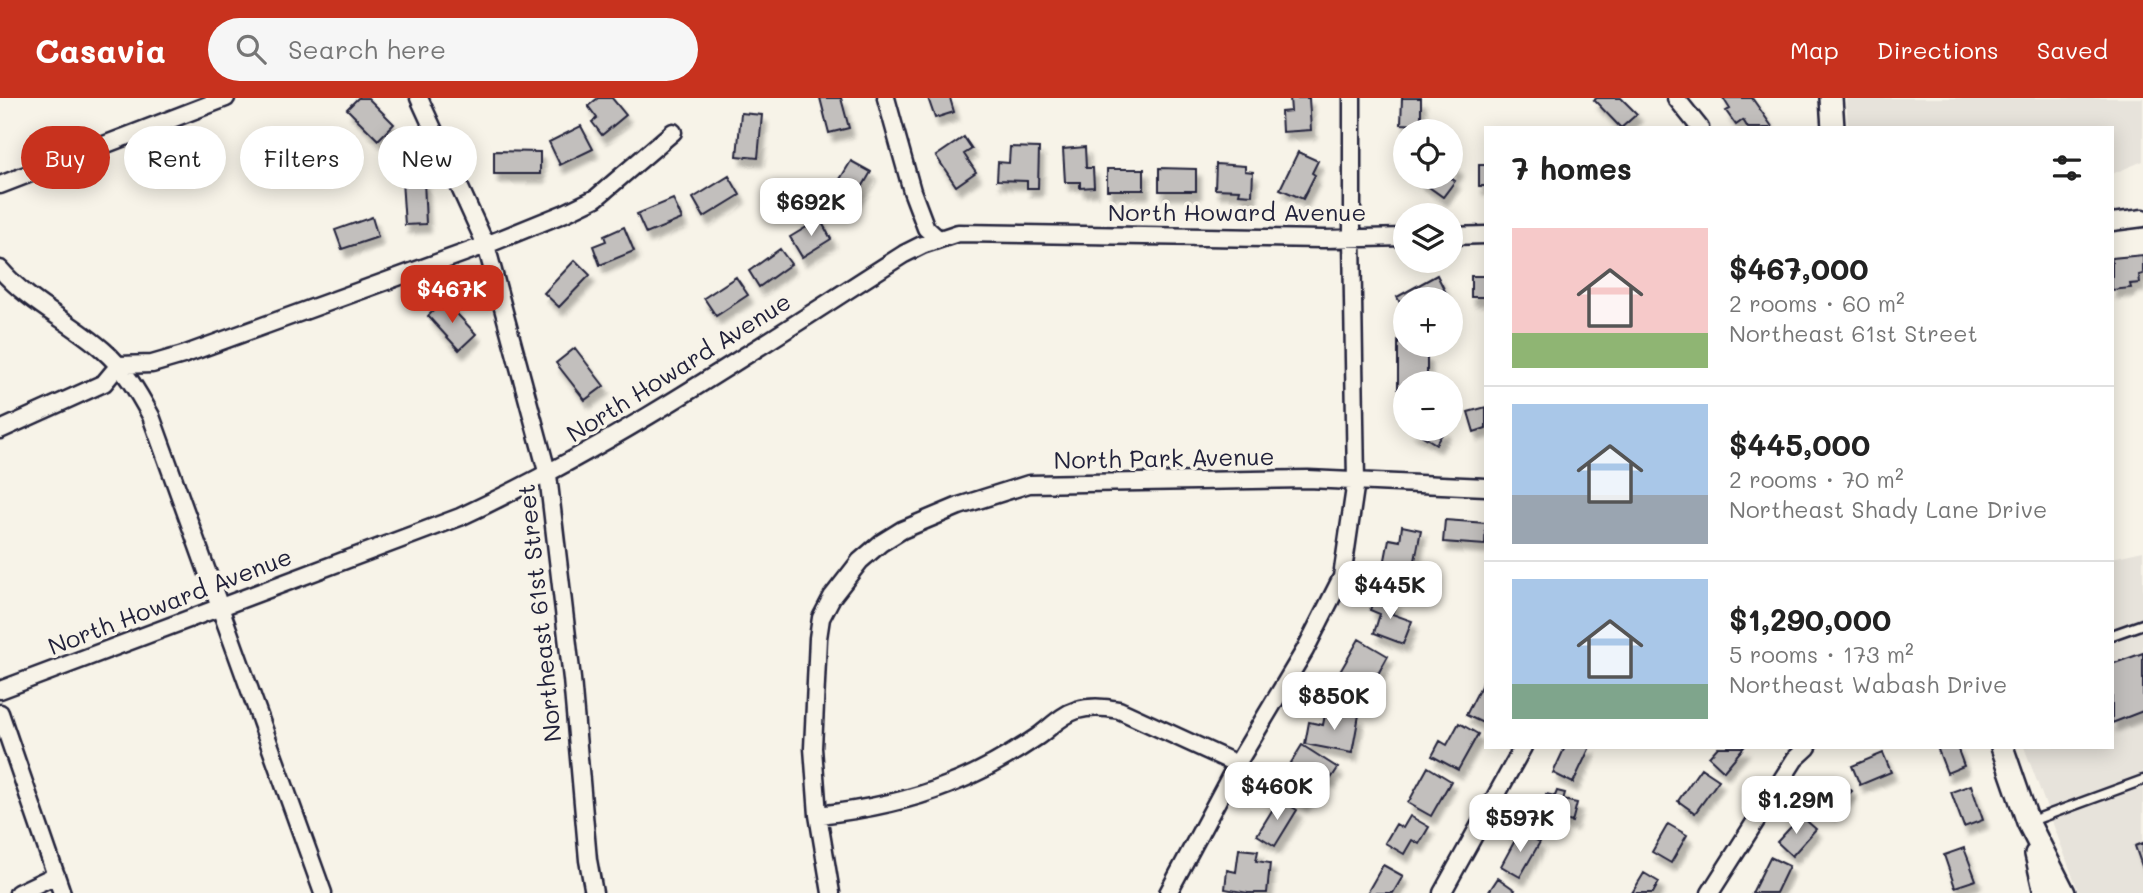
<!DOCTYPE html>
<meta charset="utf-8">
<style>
body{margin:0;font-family:Mali,sans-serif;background:#f6f6f6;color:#222;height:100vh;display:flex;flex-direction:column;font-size:26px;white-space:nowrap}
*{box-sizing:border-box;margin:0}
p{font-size:23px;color:#767676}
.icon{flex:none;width:38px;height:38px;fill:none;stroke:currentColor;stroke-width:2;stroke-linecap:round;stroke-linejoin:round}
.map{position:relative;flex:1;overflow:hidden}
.drawer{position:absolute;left:1484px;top:28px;width:630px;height:623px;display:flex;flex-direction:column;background:#fff;border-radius:0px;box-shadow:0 4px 18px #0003}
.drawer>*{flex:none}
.hud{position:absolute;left:21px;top:28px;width:665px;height:63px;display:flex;gap:14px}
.buttons{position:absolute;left:1393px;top:21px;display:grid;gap:14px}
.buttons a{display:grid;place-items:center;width:70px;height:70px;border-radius:50%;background:#fff;box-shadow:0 4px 18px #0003;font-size:35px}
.price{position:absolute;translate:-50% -60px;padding:0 16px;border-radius:14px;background:#fff;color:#222;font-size:23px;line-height:46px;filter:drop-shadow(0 2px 4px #0008)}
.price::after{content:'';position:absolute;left:50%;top:42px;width:21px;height:16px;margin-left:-10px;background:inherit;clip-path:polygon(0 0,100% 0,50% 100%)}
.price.on{background:#c8321e;color:#fff}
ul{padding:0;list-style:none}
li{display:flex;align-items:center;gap:21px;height:175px;padding:0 28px}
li+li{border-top:2px solid #e0e0e0}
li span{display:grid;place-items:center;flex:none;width:196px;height:140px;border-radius:0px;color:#555}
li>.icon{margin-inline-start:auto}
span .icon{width:84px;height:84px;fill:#fffc;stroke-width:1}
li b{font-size:30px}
h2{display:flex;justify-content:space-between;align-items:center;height:84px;padding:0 28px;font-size:30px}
.tag{padding:0 24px;border-radius:32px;background:#fff;box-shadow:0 4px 18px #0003;font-size:24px;line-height:63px}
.tag.on{background:#c8321e;color:#fff}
header{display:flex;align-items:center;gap:42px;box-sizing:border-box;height:98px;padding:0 35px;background:#c8321e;color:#fff}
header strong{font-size:33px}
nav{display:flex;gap:38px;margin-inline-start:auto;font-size:24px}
.search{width:490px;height:63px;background:#f6f6f6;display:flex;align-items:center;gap:18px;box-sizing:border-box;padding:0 24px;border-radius:38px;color:#767676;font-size:26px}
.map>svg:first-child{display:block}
</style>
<header>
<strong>Casavia</strong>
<div class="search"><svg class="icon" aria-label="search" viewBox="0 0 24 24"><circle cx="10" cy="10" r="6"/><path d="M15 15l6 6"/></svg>Search here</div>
<nav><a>Map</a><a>Directions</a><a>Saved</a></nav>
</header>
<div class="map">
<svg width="2143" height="795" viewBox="0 0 2143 795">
<defs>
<filter id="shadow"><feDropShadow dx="4.5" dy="8" stdDeviation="2" flood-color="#0004"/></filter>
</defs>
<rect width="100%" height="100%" fill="#f7f3e8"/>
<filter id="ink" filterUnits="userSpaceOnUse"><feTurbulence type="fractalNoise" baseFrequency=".0143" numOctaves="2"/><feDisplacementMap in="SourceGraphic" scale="14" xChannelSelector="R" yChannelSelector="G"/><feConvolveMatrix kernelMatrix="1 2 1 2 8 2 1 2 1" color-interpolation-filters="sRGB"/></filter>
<g filter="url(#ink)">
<path fill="#e7e3db" d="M1846,0H2143V63L2112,76V30H1848Z
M2143,453V795H2079L2024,649H2112V460Z"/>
<path fill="#c2bfbd" stroke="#22223b" stroke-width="2" filter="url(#shadow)" d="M358,0H368L394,26L378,42L347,11Z
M598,0H612L626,17L602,37L592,24L597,20L588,8Z
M820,0H841L849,30L829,35Z
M928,0H950L954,14L935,20Z
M1290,0H1309L1311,32L1282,34L1281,14L1291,13Z
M1402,0H1421V27L1401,26Z
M1597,0H1621L1637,16L1621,30L1594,2Z
M1723,0H1752L1773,30H1748L1743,22L1736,27L1726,13L1730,11Z
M741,15L762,17L758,60L737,58Z
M581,28L593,51L560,67L549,44Z
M964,39L972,51L964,56L976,74L956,88L936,58Z
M1010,49L1039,50L1038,90H1027V83L997,82L998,64L1009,65Z
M1085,49L1086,70H1093L1094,89L1080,90V84H1065L1063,51Z
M494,53L540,54V76H494Z
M1298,54L1318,63L1312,75L1315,77L1303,101L1280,91Z
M851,63L871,74L851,108L831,96Z
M1451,65L1458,70L1451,80L1455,83L1443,99L1415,79H1451Z
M1216,66L1245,68V73L1253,74L1252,97L1239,96L1240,92L1215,91Z
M1479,67H1486V88H1479Z
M1159,70L1196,71V93H1159Z
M1107,71H1144V92H1107Z
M729,78L740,97L704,119L693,100Z
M424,82L426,126L405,127L402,83Z
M673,101L682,121L646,136L637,116Z
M372,119L378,139L342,151L335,132Z
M820,121L831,141L802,159L790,139Z
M624,129L634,153L600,167L593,148L606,143L604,138Z
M780,151L791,166L759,189L749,173Z
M2143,157V176L2139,177L2140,185L2130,186L2131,190L2112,192V160Z
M575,162L590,177L559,209L544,195Z
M1437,177L1446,195L1435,201H1405V215L1397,199Z
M1471,178H1486V199H1471Z
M736,179L748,197L716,218L704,200Z
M444,202L476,236L459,252L428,218Z
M1398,243H1405V247H1416V257H1427V278H1418V285H1405V290H1398Z
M575,250L604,288L585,302L556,265Z
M1486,309V330L1474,334L1468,314Z
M1411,331H1445L1436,346Z
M1445,422L1486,425L1485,447L1443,444Z
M1402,428L1421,432L1412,478L1383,472L1389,441L1400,443Z
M1375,498L1396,505L1392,516L1412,523L1403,546L1374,535L1380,516L1370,512Z
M1359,541L1388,558L1374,583L1364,577L1354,595L1334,584Z
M2143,555V613L2112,625V566Z
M1484,582L1486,583L1485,626L1466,617Z
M1326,611L1359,617L1352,655L1305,646L1309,624L1323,627Z
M1459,625L1478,636L1458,672L1432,658L1440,643L1447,647Z
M1302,647L1338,670L1330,682L1322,677L1303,706L1276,689Z
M1565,649H1590L1573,685L1553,675Z
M1718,649H1744L1724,673L1709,659Z
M1937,649H1957L1964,668L1947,675Z
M1883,655L1891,674L1860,687L1852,668Z
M1428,669L1451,683L1431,718L1408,705Z
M1701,670L1719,682L1695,715L1678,703Z
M1837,679L1852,693L1831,714L1817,700Z
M1971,687L1983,722L1964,729L1951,694Z
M1557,693L1565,695L1563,702L1577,705L1572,724L1557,720L1554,731L1529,725L1533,708L1543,710L1546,696L1555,698Z
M1279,701L1297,712L1275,748L1257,737Z
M1410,718L1429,729L1419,746L1412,742L1404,756L1385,745L1396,726L1403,730Z
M1801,718L1816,731L1792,758L1777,744Z
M1668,726L1687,737L1671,765L1652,754Z
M1520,733L1540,744L1520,779L1501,768Z
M2143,745V771L2135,748Z
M1964,750L1976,782L1955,789L1944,757Z
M1239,751L1258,753L1256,763L1270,765L1267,795H1248L1225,791L1227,772L1236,774Z
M1770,759L1789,768L1776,795H1752Z
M1383,767L1403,778L1393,795H1367Z
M1644,775L1659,784L1653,795H1632Z
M1498,780L1515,792L1513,795H1488Z"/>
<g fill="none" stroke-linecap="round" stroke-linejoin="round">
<g stroke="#22223b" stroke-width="13">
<path id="lane" d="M2112,537L2143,526
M2031,723L2143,682"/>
</g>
<g stroke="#22223b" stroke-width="21">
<path id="street" d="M419,0L486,147L548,377L572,581L588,762L594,795
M886,0L912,93L926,130L938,141
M1676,0L1700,30
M0,87L226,0
M2112,124L2143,120
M1451,138L1486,137
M0,171C29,205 70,223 103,252C124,270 138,294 151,318L323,795
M0,332L104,285L119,267L152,266L183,257L486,147L565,115L596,100L673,34
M0,592L460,419C617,346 758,249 904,156L922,147L958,135L1323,141L1405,139
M0,615L62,795
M818,717C863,712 906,704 948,687C979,675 1009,658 1037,639C1050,630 1061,617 1077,612C1091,608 1104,609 1119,612L1237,666
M18,795L56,777
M831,795L818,717L813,650L818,540L821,520L832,499L860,463L881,445L902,432L959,408L1029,386L1308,381L1486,389
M1168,795L1237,666L1305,552L1342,479L1356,383L1352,140V0
M1442,795L1523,649
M1710,795L1795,661L1808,649"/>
</g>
<g stroke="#22223b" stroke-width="26">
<path id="secondary" d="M1831,0L1833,30
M2002,649L2028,724L2064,795
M2036,756L2045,795"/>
</g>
<use href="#lane" stroke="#f7f3e8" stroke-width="8"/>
<use href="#street" stroke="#f7f3e8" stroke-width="16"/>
<use href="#secondary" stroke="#f7f3e8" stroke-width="21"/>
</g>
</g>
<g text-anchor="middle" stroke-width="7" stroke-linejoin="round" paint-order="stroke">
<g font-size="24" fill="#22223b" stroke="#f7f3e8">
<text x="1237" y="123">North Howard Avenue</text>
<text transform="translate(679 270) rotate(-32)" y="8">North Howard Avenue</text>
<text transform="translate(1164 361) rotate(-1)" y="8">North Park Avenue</text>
<text transform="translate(170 504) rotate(-21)" y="8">North Howard Avenue</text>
<text transform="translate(540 515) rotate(-96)" y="8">Northeast 61st Street</text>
</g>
</g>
</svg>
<div class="buttons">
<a><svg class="icon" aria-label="locate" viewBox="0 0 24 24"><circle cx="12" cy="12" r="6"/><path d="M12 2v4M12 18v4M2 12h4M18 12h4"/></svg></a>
<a><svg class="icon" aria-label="layers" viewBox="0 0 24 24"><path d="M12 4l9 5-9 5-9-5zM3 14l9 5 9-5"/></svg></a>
<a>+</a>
<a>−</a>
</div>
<b class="price" style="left:811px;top:140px">$692K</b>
<b class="price on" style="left:452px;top:227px">$467K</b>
<b class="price" style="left:1390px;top:523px">$445K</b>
<b class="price" style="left:1334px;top:634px">$850K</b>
<b class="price" style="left:1277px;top:724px">$460K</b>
<b class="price" style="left:1796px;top:738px">$1.29M</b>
<b class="price" style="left:1520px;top:756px">$597K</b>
<div class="hud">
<a class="tag on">Buy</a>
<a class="tag">Rent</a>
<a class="tag">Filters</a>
<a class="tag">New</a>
</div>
<section class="drawer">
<h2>7 homes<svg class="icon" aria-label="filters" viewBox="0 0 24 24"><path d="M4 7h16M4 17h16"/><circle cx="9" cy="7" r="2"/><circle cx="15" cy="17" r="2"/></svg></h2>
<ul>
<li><span style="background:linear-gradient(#f6c9c9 75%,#8fb573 0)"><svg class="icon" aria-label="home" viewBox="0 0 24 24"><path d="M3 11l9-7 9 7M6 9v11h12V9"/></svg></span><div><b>$467,000</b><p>2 rooms · 60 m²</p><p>Northeast 61st Street</p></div></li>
<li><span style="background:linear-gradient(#a9c7e8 65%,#9aa5b1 0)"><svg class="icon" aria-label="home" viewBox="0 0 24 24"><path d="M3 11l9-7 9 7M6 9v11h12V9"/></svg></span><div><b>$445,000</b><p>2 rooms · 70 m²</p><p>Northeast Shady Lane Drive</p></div></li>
<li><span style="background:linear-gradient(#a9c7e8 75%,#7fa58c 0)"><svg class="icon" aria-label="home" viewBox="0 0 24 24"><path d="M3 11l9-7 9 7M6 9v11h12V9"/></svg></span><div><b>$1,290,000</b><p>5 rooms · 173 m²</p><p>Northeast Wabash Drive</p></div></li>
</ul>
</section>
</div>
